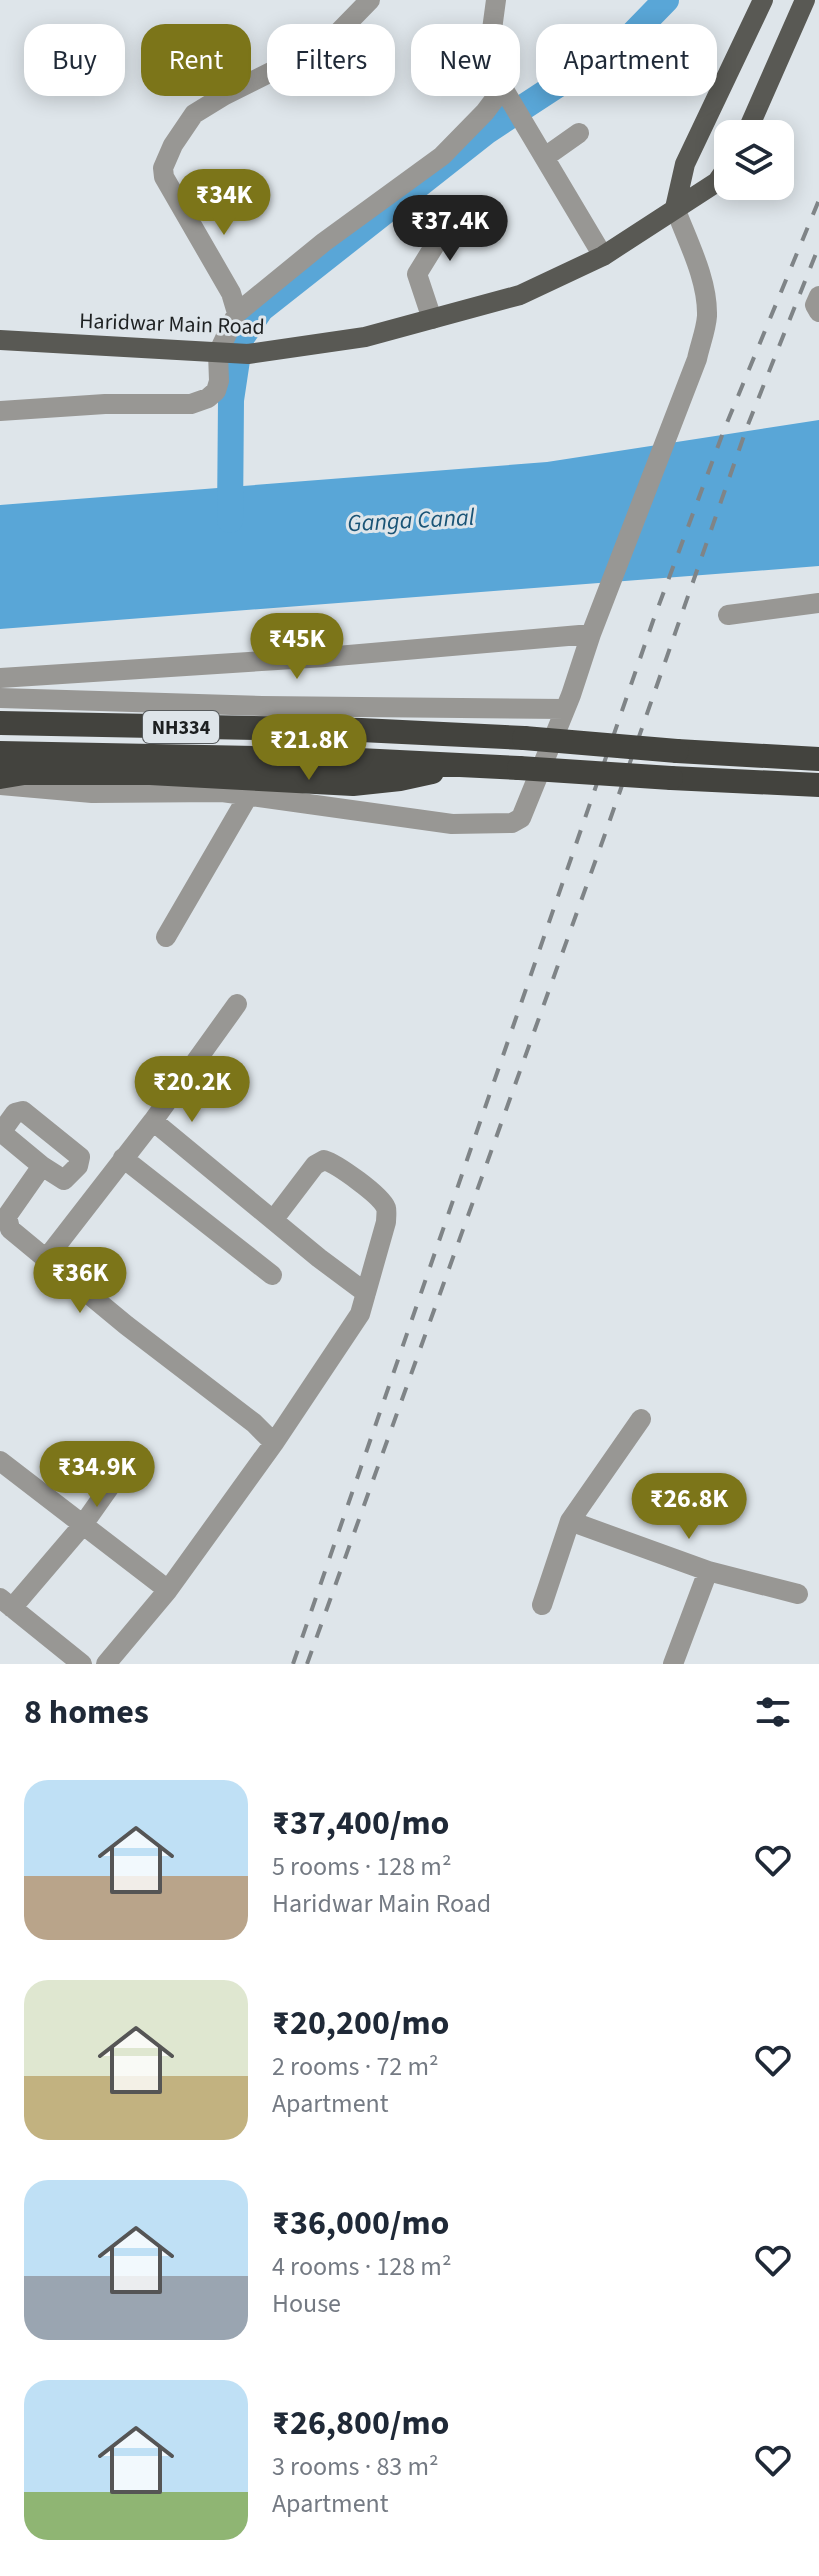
<!DOCTYPE html>
<meta charset="utf-8">
<style>
body{margin:0;font-family:"Source Sans 3",sans-serif;background:#f2f2f3;color:#1f2937;height:100vh;display:flex;flex-direction:column;font-size:30px;white-space:nowrap}
*{box-sizing:border-box;margin:0}
p{font-size:26px;color:#747a83}
.icon{flex:none;width:44px;height:44px;fill:none;stroke:currentColor;stroke-width:2;stroke-linecap:round;stroke-linejoin:round}
.map{position:relative;height:1664px;overflow:hidden}
.panel{display:flex;flex-direction:column;background:#fff;flex:1}
.panel>*{flex:none}
.banner{position:absolute;left:24px;top:24px;width:772px;height:72px;display:flex;gap:16px}
.buttons{position:absolute;left:714px;top:120px;display:grid;gap:16px}
.buttons a{display:grid;place-items:center;width:80px;height:80px;border-radius:16px;background:#fff;box-shadow:0 4px 20px #0003;font-size:40px}
.price{position:absolute;translate:-50% -68px;padding:0 18px;border-radius:28px;background:#7c7519;color:#fff;font-size:26px;line-height:52px;filter:drop-shadow(0 2px 4px #0008)}
.price::after{content:'';position:absolute;left:50%;top:48px;width:24px;height:18px;margin-left:-12px;background:inherit;clip-path:polygon(0 0,100% 0,50% 100%)}
.price.on{background:#222;color:#fff}
ul{padding:0;list-style:none}
li{display:flex;align-items:center;gap:24px;height:200px;padding:0 24px}
li span{display:grid;place-items:center;flex:none;width:224px;height:160px;border-radius:24px;color:#555}
li>.icon{margin-inline-start:auto}
span .icon{width:96px;height:96px;fill:#fffc;stroke-width:1}
li b{font-size:34px}
h2{display:flex;justify-content:space-between;align-items:center;height:96px;padding:0 24px;font-size:34px}
.tag{padding:0 28px;border-radius:24px;background:#fff;box-shadow:0 4px 20px #0003;font-size:28px;line-height:72px}
.tag.on{background:#7c7519;color:#fff}
.map>svg:first-child{display:block}
</style>
<div class="map">
<svg width="819" height="1664" viewBox="0 0 819 1664">
<rect width="100%" height="100%" fill="#dee5ea"/>
<path fill="#59a6d7" d="M819,420V566L0,629V505L547,462Z"/>
<g fill="none" stroke-linecap="round" stroke-linejoin="round">
<path stroke="#59a6d7" stroke-width="26" d="M230,520L231,400L240,340L261,309L487,131L629,38L666,0"/>
<path stroke="#989794" stroke-width="20" d="M496,0L491,37L493,55L503,88L603,256
M545,157L579,133
M819,296L815,305L819,312
M237,313L231,293L164,177L163,168L173,145L194,114L225,95L315,50L333,38L370,0
M432,319L417,274L438,240L435,218
M0,411L105,404H191L208,398L216,391L219,381L218,353L237,313L324,242L442,156L485,112L503,88
M728,615L819,603
M0,678L325,657L591,634
M0,698L262,706L565,709
M0,785L92,793L222,792L452,824L512,823L521,818L571,695L591,634L697,359C700,345 706,330 707,316C708,280 688,242 675,208
M166,937L248,796
M153,1121L237,1004
M1,1132L42,1166L7,1216L10,1229L126,1325L254,1423L274,1443
M0,1134L15,1113L23,1111L80,1157L78,1166L64,1180L42,1166
M123,1158L272,1275
M46,1259L153,1121L319,1258L366,1293
M0,1461L168,1590
M570,1521L708,1571L798,1594
M0,1598L82,1664
M542,1605L570,1521L641,1419
M12,1608L82,1526L123,1468
M106,1664L168,1590L274,1443L360,1314L386,1222C386,1219 387,1211 386,1208C381,1195 337,1164 324,1160L315,1165L274,1219
M673,1664L708,1571"/>
<path stroke="#595954" stroke-width="20" d="M746,134L805,0
M675,208L685,164L763,0
M0,340L248,354L365,337L520,295L603,256L717,182L728,166"/>
<path stroke="#43433e" stroke-width="24" d="M0,723L361,730L524,738
M677,751L819,759
M0,753L359,760L519,768
M0,777L24,773H150L353,784L400,779L432,772
M671,778L819,785"/>
<path stroke="#7f8487" stroke-width="4" stroke-dasharray="14 14" stroke-linecap="butt" d="M293,1664L653,621L724,430L819,200
M307,1664L604,837L747,427L819,246"/>
<path stroke="#43433e" stroke-width="24" d="M524,738L677,751
M519,768L671,778"/>
</g>
<g text-anchor="middle" stroke-width="6" stroke-linejoin="round" paint-order="stroke">
<rect fill="#dee5ea" stroke="#575b5d" stroke-width="2" x="143" y="711" width="76" height="32" rx="6"/>
<g font-size="20" font-weight="bold" fill="#1d2021">
<text x="181" y="734">NH334</text>
</g>
<g font-size="22" fill="#1d2021" stroke="#dee5ea">
<text transform="translate(172 323) rotate(2)" y="8">Haridwar Main Road</text>
</g>
<g font-size="24" font-style="italic" fill="#1a5476" stroke="#dee5ea">
<text transform="translate(411 520) rotate(-3)" y="8">Ganga Canal</text>
</g>
</g>
</svg>
<div class="buttons">
<a><svg class="icon" aria-label="layers" viewBox="0 0 24 24"><path d="M12 4l9 5-9 5-9-5zM3 14l9 5 9-5"/></svg></a>
</div>
<b class="price" style="left:224px;top:237px">₹34K</b>
<b class="price on" style="left:450px;top:263px">₹37.4K</b>
<b class="price" style="left:297px;top:681px">₹45K</b>
<b class="price" style="left:309px;top:782px">₹21.8K</b>
<b class="price" style="left:192px;top:1124px">₹20.2K</b>
<b class="price" style="left:80px;top:1315px">₹36K</b>
<b class="price" style="left:97px;top:1509px">₹34.9K</b>
<b class="price" style="left:689px;top:1541px">₹26.8K</b>
<div class="banner">
<a class="tag">Buy</a>
<a class="tag on">Rent</a>
<a class="tag">Filters</a>
<a class="tag">New</a>
<a class="tag">Apartment</a>
</div>
</div>
<section class="panel">
<h2>8 homes<svg class="icon" aria-label="filters" viewBox="0 0 24 24"><path d="M4 7h16M4 17h16"/><circle cx="9" cy="7" r="2"/><circle cx="15" cy="17" r="2"/></svg></h2>
<ul>
<li><span style="background:linear-gradient(#bfe0f5 60%,#b9a48a 0)"><svg class="icon" aria-label="home" viewBox="0 0 24 24"><path d="M3 11l9-7 9 7M6 9v11h12V9"/></svg></span><div><b>₹37,400/mo</b><p>5 rooms · 128 m²</p><p>Haridwar Main Road</p></div><svg class="icon" aria-label="heart" viewBox="0 0 24 24"><path d="M12 20l-8-8c-3-5 5-10 8-4 3-6 11-1 8 4z"/></svg></li>
<li><span style="background:linear-gradient(#dfe7d0 60%,#c2b280 0)"><svg class="icon" aria-label="home" viewBox="0 0 24 24"><path d="M3 11l9-7 9 7M6 9v11h12V9"/></svg></span><div><b>₹20,200/mo</b><p>2 rooms · 72 m²</p><p>Apartment</p></div><svg class="icon" aria-label="heart" viewBox="0 0 24 24"><path d="M12 20l-8-8c-3-5 5-10 8-4 3-6 11-1 8 4z"/></svg></li>
<li><span style="background:linear-gradient(#bfe0f5 60%,#9aa5b1 0)"><svg class="icon" aria-label="home" viewBox="0 0 24 24"><path d="M3 11l9-7 9 7M6 9v11h12V9"/></svg></span><div><b>₹36,000/mo</b><p>4 rooms · 128 m²</p><p>House</p></div><svg class="icon" aria-label="heart" viewBox="0 0 24 24"><path d="M12 20l-8-8c-3-5 5-10 8-4 3-6 11-1 8 4z"/></svg></li>
<li><span style="background:linear-gradient(#bfe0f5 70%,#8fb573 0)"><svg class="icon" aria-label="home" viewBox="0 0 24 24"><path d="M3 11l9-7 9 7M6 9v11h12V9"/></svg></span><div><b>₹26,800/mo</b><p>3 rooms · 83 m²</p><p>Apartment</p></div><svg class="icon" aria-label="heart" viewBox="0 0 24 24"><path d="M12 20l-8-8c-3-5 5-10 8-4 3-6 11-1 8 4z"/></svg></li>
</ul>
</section>
